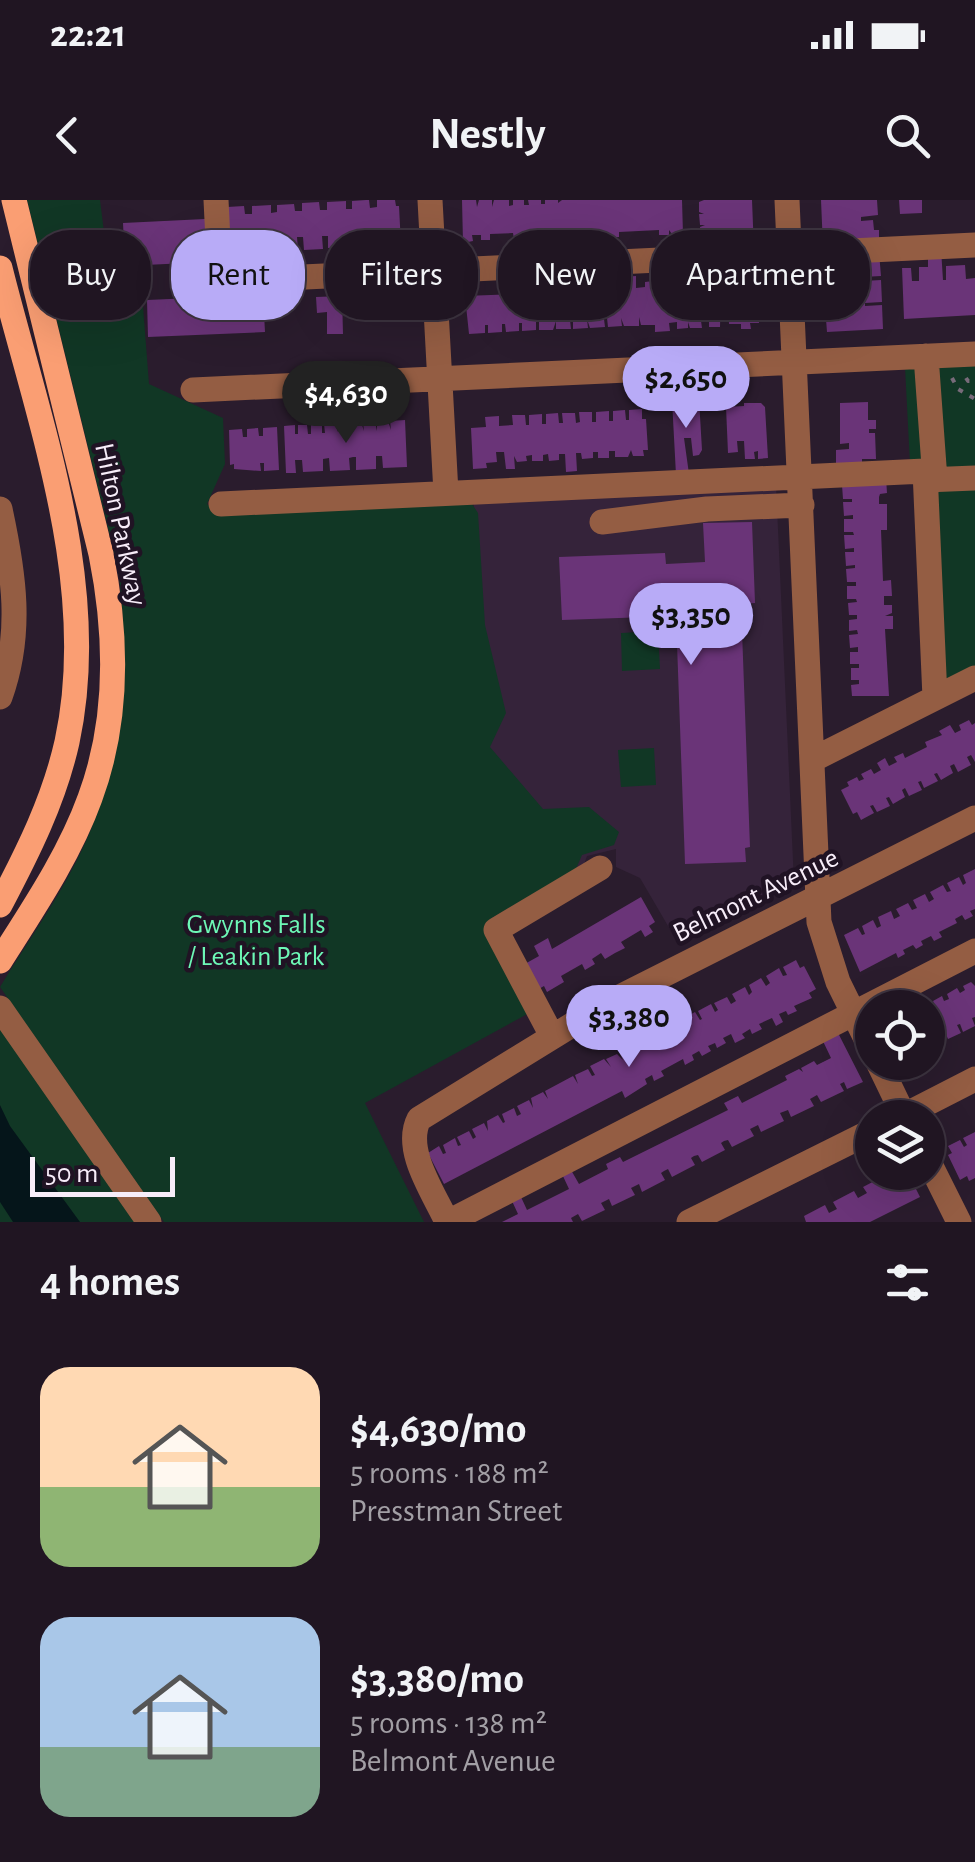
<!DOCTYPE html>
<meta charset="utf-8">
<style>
body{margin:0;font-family:"Alegreya Sans",sans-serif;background:#281e2a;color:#f1f3f6;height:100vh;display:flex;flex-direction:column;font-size:38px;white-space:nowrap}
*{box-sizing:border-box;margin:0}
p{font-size:32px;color:#a29fa5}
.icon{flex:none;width:55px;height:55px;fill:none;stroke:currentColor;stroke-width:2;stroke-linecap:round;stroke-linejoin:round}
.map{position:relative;height:1022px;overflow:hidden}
.drawer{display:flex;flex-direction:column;background:#201522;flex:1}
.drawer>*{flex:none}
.guide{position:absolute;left:30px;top:30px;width:915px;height:90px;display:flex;gap:20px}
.tools{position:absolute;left:855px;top:790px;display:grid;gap:20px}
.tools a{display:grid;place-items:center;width:90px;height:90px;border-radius:50%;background:#201522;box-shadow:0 10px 40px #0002,0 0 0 2px #3d3440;font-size:50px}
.scale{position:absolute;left:30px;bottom:25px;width:145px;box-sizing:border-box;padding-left:10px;border:5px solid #f7edf9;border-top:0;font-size:28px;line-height:35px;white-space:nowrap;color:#f7edf9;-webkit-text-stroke:8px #201324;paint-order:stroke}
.price{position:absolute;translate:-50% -85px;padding:0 22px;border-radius:35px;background:#b8abf7;color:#111;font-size:32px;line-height:65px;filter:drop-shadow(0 2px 5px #0008)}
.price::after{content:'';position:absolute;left:50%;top:60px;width:30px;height:22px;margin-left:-15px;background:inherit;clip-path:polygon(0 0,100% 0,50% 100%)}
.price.on{background:#222;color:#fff}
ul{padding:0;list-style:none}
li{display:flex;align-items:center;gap:30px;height:250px;padding:0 40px}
li span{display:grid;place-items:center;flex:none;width:280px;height:200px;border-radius:30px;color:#555}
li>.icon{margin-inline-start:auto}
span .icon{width:120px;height:120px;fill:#fffc;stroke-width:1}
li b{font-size:42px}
h2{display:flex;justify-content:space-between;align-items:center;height:120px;padding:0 40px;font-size:42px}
.tag{padding:0 35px;border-radius:40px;background:#201522;box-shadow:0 10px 40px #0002,0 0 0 2px #3d3440;font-size:35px;line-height:90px}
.tag.on{background:#b8abf7;color:#111}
.status{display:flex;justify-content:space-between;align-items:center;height:70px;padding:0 50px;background:#201522;direction:ltr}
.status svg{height:28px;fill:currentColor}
header{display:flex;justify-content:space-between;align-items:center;height:130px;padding:0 40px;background:#201522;font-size:45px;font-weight:600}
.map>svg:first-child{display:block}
</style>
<div class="status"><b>22:21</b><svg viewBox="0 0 49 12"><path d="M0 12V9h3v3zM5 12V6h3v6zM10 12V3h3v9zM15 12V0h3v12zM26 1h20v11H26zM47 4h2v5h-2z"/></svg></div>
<header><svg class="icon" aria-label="back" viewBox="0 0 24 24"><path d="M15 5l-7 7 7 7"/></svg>Nestly<svg class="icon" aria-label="search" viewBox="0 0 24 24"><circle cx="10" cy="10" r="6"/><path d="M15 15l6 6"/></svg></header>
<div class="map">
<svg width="975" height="1022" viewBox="0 0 975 1022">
<rect width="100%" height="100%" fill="#2a1c2d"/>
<path fill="#35233a" d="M776,285L794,683L678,743L640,678L616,667V649L587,656L582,670L483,728L470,432L474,298Z"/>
<path fill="#113725" d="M27,0H100L104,32L142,93L149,184L223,218L225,264L207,304L219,312L467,296L478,313L485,425L506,513L490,547L543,609L589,607L619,632L614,645L582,655L576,669L492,718L531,812L365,903L424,1022H164L0,787C25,746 54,705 76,662C123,571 131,466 118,368Z
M975,164V469L939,487L935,400L910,264L905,167Z
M658,431L660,469L622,471L621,433Z
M654,548L656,585L621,587L618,550Z
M0,822L137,1022H0Z"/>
<path fill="#05151a" d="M0,905L10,926L80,1022H13L0,1002Z"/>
<path fill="#6a3478" d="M366,0H369L370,8L377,7V0H395L396,6H399L401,45L378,46V33H372L373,46L354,47L353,34L348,35V47L328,48V36H322L323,49L304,50L303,37H297L298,50L279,51L276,38L273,39V51L254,52V40H247L249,66H239V58L227,59V7L244,6L245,14H252V6L271,5V13L277,12V5L294,4L295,11H302V3L319,2L320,10H327V2L346,1V9H352V1Z
M462,0H476L477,7L479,0H492V7L494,0H509V6L513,5V0H524V5H529L528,0H541V4H545V0H558V3L562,0H682L683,34H672L669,30V35H659V30L619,32V37L596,38V29L589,30V35H579V30H573V36H562V31H556V37H546V32H539L540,37L530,38V33H523V38L514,39L513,33L490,34V40H481V35H472L473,41L463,43Z
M704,0H752L754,50L706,51L705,37H701L700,27L705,25H700L699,14H704L699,12V2Z
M821,0H877L878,15L861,17V21L873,20L874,30H879V43L823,47Z
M899,0H922V13L900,14Z
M205,19L207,62L125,66L123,23Z
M941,49L943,80H946V66L965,65L966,79L975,78V115L904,119L902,68H911L912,81H919V67H928V50Z
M879,52L881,76L863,77L864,81L881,80L882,102L865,103V106L882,105L883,129L827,132L821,55Z
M602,66H611V84H619V77L636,76V88L645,87V82L653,81L654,95L695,93V88L712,87L713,92H721L720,127H709V121H701L702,128H690L688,122V128L677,129V122L669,123L670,131L655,132V125H641L639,117V126H624L621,118L622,126L608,127L607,118L604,119L605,127L590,128L587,119L588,128L573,129V120H570L571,129H556V121L553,130H539V122H536V130L522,131V123H519V131L506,132L505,124H502V132L488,133V125H485V133L469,134L465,96L561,92V86H568V91H579V86L593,90V78L603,77Z
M757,70L759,123H750L751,129H741V124H729L727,71Z
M263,95L265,132L148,137L147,100Z
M342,96L343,134H327V112L317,113L316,97Z
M699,199L702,250L699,255L693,256L691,238H684L689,274L676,275L672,200Z
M868,202V220H876V229H869V233H875L876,259H862V269L836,270V250L849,249V243L840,244V203Z
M744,203H761L765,207L768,258L758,259V251L754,252L755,259H745L744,241H737L738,252L728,253L726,207L744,206Z
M642,209V219H646L648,250H643L644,256H633L631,250L628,257H615V251H609V258H598V252H593V258L582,259L581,253H576L577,271L566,272L565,254H559V260L549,261L548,254L543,255V261H532V255L526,256L527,261L517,262L514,256L515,269H506L504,252H496L497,262L486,263L487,268L473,269L471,228L486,227L485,217L499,216V226L513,225L512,215H525L526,225H529V215L542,214V224H546V214L558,213L559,223H563L562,213H575L576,223L580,222L579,212H592V222H596V212L609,211V221H613V211L625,210L626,220H629V210Z
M405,220L407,267L383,268L382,256H376V269L356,270V257H353L349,258L350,270L330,271L329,258L323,259V271L303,272L302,260H295L296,273H286L284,226L295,225V234H298V225H307L308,234H311V225L322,224V233H325L324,224H335L338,232V223H348V232H352L351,223L361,222L364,231L363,222H375L377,231V222L388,221L391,230L390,221Z
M277,227L279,270L264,271V263H260L261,271L234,269V264L230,265L229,230L242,229L243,237H247V229L258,228L259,236H263V228Z
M886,278L887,293L880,294L879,297V304H887V330H881L883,381L891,380L892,396H884V405H892V413L885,416H893V429H885L889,496H852L851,485L859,484V480H851V468H859V464H850V452H858V447L850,448L849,435L858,434L857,430L849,431V420L857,419V415H849L848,403L857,402L856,399H847V386H856V382H847L846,369L855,368V365L846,366L845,352H854V348L845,349L844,335H854L853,332H844V319H853V315L844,316L843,302H852V299H843L842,285Z
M752,322L755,403L741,404L750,647L745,648L746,662L685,664L676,416L562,420L559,357L665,353L666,364L705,362L703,323Z
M969,520L972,525L975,523V562L971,555L967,557L971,565L958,572L954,564L950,566L953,573L941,580L937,573L934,574L938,581L924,588L921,581L918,582L922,590L909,596L905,588L902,590L905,597L893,604L889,597L886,598L890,606L877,612L873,605L870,606L874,613L861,620L857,612L853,614L841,590L849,586L847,582L857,577L859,581L864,579L861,574L871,569L874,574L881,570L877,563L885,558L889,566L897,562L894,557L903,553L905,558L927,547L925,542L942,535L939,531L950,525L955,533L961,530L959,525Z
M975,669V709L970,711L973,716L965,720L962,715L955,719L957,723L939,732L942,737L934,741L931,736L921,741L923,745L916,749L913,745L903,750L905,754L898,758L896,753L860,772L844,735L858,728L862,735L865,734L862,726L873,720L877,728L881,726L878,717L891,711L894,719L900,716L896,709L908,703L912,710L917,708L913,700L925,694L929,702L934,699L930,692L943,685L947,692L951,691L947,683L959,677L963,685L966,683L963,675Z
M641,697L655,722L649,726L653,732L645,737L641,730L621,742L625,748L615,753L605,759L601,753L592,759L595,764L585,770L582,764L561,776L564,782L547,792L544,786L537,790L523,765L539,756L534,746L548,738L552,749Z
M796,760L800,768L804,766L816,789L809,793L812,798L794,806L797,811L788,815L786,811L779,814L783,822L776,826L772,818L759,824L762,829L752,834L750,829L742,834L745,838L735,843L731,834L723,838L726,843L717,848L715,843L708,846L711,851L702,856L699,851L692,855L694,860L685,865L683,859L661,871L664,876L654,881L652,875L645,879L647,884L625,898L622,891L444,984L428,953L439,946L443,954L446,953L443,945L455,938L458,946L461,945L457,937L469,931L473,939L476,937L472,929L484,923L488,931L487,921L498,915L503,923L505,922L502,914L514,908L517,916L521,914L517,906L529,900L533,908L531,898L543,892L548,899L545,891L573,876L578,884L575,875L588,869L592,876L595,875L590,866L604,859L611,867L606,859L617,854L623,860L619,852L633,846L637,853L635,844L664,828L669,836L672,834L667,826L679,819L684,828L682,819L695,812L700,820L702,819L698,811L711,804L715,812L718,810L714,803L727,797L731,804L736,801L732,794L745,787L749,795L752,792L749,785L761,778L766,786L770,783L766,776L779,768L783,776L787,775L783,767Z
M971,782L975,786V817L972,818L975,826L963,832L960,824L957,825L961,833L948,839L945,832L942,833L946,840L934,846L930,839L928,840V803L931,808L935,806L933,801L942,796L944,801L949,799L947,794L957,788L960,793L965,790L963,786Z
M836,829L863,882L847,889L844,882L840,884L844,891L821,902L817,895L810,899L814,906L791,917L788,910L780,913L784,921L761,932L758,925L750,929L754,936L732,947L728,940L724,941L721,943L725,950L702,962L698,955L694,956L691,958L695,965L672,977L668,969L664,971L661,973L665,980L642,992L639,984L631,988L635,995L612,1006L609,999L601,1003L605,1010L582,1021L578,1014L571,1018L573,1022H502L518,1014L512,1001L521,997L527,1010L569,989L562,974L571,970L579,984L608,969L606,964L620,957L623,962L728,910L724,903L738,896L742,903L787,880L785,876L799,869L803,872L801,868L814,861L817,865L831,858L821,837Z
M975,932V978L969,981L967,976L960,980L948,955L952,953L948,946L960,940L964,947L967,945L963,938Z
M892,972L908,973L920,997L870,1022H806L804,1016L825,1005L829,1013L837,1009L833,1002L854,991L858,998L867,993L863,987L884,976L888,983L892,981L889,974Z"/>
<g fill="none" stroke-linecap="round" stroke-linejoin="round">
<path stroke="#786b7a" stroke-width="4" stroke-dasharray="5 8" stroke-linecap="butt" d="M952,178L958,189L975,199
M966,178L968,181H975"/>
<path stroke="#945d43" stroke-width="25" d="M216,0L220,81L975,45
M430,0L446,293
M787,0L819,722L838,782L872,851
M926,156L935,280
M193,190L975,154
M925,280L975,278
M221,304L925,271L935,498
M0,309C14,374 23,433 0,497
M602,322L707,309L802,305
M812,560L975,478
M0,808L149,1022
M552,836L496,730L600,668
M878,862L905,918
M899,918L975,879
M928,960L959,1022
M447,1022C434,993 403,950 419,919L606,804L975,618
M448,1022L975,751
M689,1022L872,931"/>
<path stroke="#fa9e73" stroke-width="25" d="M0,68C38,220 101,385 67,542C54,600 28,652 0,705
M0,761C33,709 69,656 90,598C119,520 117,434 101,354L14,0"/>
</g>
<g text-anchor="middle" stroke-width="9" stroke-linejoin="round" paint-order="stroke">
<g font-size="28" fill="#f7edf9" stroke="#201324">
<text transform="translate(122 324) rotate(78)" y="10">Hilton Parkway</text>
<text transform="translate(755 694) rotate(-26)" y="10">Belmont Avenue</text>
</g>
<g font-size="28" fill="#6df7b6" stroke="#201324">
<text x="256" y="733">Gwynns Falls<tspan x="256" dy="32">/ Leakin Park</tspan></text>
</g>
</g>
</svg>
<div class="tools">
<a><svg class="icon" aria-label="locate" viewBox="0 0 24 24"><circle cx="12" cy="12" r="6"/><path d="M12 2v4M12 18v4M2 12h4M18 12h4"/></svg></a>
<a><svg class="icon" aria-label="layers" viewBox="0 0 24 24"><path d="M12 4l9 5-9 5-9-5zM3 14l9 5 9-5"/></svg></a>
</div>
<div class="scale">50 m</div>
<b class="price" style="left:686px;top:231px">$2,650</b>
<b class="price on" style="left:346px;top:246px">$4,630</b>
<b class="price" style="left:691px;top:468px">$3,350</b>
<b class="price" style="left:629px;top:870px">$3,380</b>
<div class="guide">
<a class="tag">Buy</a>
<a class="tag on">Rent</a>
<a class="tag">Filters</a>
<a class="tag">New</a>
<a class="tag">Apartment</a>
</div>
</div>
<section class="drawer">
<h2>4 homes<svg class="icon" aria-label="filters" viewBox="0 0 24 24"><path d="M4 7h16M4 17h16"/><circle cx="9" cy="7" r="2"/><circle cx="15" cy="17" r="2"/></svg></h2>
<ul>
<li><span style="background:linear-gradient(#ffd9b3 60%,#8fb573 0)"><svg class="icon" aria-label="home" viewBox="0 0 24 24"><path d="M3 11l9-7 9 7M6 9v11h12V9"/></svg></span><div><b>$4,630/mo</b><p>5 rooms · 188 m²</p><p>Presstman Street</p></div></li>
<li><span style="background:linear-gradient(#a9c7e8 65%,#7fa58c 0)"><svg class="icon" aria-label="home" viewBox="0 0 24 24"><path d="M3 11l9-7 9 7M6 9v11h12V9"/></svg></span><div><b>$3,380/mo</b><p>5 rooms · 138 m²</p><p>Belmont Avenue</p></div></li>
</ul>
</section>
